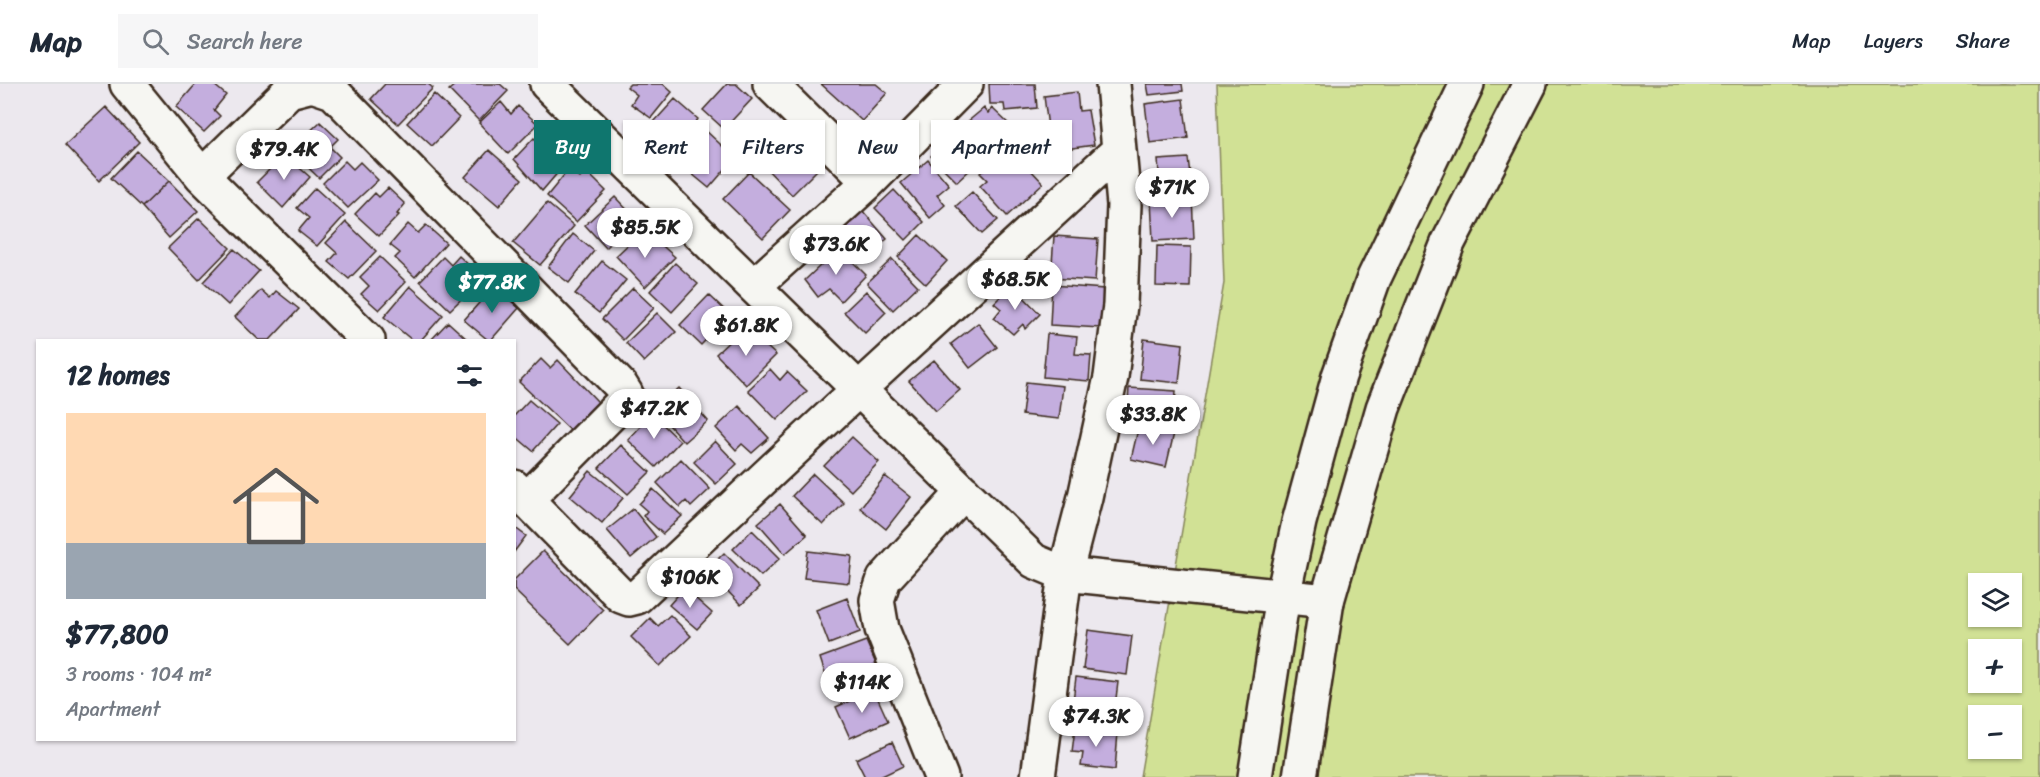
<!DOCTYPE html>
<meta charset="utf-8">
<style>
body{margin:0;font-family:Sriracha,sans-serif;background:#f6f6f7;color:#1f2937;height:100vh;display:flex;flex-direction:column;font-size:22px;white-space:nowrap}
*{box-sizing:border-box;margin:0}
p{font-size:20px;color:#747a83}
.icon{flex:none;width:33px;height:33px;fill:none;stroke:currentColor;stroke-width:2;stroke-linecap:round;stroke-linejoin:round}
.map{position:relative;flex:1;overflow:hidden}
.drawer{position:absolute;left:36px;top:255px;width:480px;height:402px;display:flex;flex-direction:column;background:#fff;border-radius:0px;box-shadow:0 2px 4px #0004}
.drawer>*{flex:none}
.top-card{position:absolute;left:534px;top:36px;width:570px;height:54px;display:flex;gap:12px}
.controls{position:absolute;left:1968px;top:489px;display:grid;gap:12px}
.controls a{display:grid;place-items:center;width:54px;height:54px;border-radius:0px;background:#fff;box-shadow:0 2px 4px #0004;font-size:30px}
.price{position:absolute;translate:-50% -51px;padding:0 14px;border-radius:21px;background:#fff;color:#222;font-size:20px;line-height:39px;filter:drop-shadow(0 2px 3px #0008)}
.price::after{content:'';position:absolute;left:50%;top:36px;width:18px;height:14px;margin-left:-9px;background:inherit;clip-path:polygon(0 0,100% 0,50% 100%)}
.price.on{background:#0f766e;color:#fff}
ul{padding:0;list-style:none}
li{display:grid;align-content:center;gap:12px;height:318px;padding:0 30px}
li+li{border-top:2px solid #e0e1e3}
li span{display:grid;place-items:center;height:186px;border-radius:0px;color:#555}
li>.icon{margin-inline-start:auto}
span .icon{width:108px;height:108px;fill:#fffc;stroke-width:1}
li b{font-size:26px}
h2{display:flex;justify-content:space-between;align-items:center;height:72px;padding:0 30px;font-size:26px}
.chip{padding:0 21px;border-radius:0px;background:#fff;box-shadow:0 2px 4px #0004;font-size:21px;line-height:54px}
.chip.on{background:#0f766e;color:#fff}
header{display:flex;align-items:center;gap:36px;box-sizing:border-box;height:84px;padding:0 30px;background:#fff;border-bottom:2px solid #e0e1e3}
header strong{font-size:28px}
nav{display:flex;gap:33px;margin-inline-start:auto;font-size:21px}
.search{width:420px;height:54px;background:#f6f6f7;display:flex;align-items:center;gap:15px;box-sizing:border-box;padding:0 21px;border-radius:0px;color:#747a83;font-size:22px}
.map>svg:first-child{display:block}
</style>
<header>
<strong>Map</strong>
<div class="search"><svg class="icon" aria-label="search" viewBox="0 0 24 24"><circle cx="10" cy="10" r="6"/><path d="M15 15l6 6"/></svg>Search here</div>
<nav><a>Map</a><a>Layers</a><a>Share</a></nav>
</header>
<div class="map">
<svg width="2040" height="693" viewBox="0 0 2040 693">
<rect width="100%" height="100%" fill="#ece8ee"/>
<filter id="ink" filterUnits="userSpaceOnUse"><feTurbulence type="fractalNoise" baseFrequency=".0167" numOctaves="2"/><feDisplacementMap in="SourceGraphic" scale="12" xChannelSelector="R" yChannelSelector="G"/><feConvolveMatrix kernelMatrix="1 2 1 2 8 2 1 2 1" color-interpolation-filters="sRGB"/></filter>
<g filter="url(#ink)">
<path fill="#d1e195" stroke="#86865a" stroke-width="1.5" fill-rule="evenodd" d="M1217,0H2040V693H1140L1224,199ZM1978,500H2012V532H1978ZM1978,566H2012V598H1978ZM1978,632H2012V664H1978Z"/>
<path fill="#c4aede" stroke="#3b2a1e" stroke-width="1.5" d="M196,0H213L226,11L214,26L220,32L204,48L176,23Z
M385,0H428L433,4L398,40L371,15Z
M456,0H500L508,7L479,37L449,6Z
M630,0H663L672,8L651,34L631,20L637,11L627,3Z
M727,0H736L752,15L724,45L703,26Z
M821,0H876L887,9L862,37Z
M989,0H1035L1037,24L1005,27L1004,20H990Z
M1147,0H1182L1183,7L1149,11Z
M1077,8L1079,27L1088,26L1094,61L1051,67L1044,12Z
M434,10L459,34L432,62L407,39Z
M675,15L698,35L675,65L662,55L654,62L642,51Z
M1183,15L1188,54L1150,59L1145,20Z
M501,18L511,30L518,22L538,40L508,70L479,39Z
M106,23L139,58L99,97L65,61Z
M984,24L988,29L992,24L1012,43L982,76L962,57L972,46L966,39Z
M320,38L338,55L330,63L340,73L319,94L290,66Z
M703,44L735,74L709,104L686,85L697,72L685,62Z
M534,54L546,65L553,56L572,72L542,107L514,75Z
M781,56L789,65L796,58L821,82L792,111L759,77Z
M948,56L974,82L957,98L931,72Z
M489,66L522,95L499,122L465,93Z
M137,67L169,97L142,123L111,94Z
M1002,69L1009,76L1016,70L1043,99L1007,132L980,102L987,96L980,89Z
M287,73L310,93L283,124L257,98L276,79L279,82Z
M1188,74L1191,99L1160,101L1158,76Z
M928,76L949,101L937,111L945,121L930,134L901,99Z
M345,77L353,85L360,78L378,96L348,124L323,99Z
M569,85L580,94L586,87L606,107L576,138L547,112Z
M749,88L790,126L763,154L723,115Z
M169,97L198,127L169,154L142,123Z
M315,104L345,131L317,162L298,147L309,134L297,124Z
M388,104L405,120L397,130L399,131L379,152L355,130L375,109L379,113Z
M894,106L924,138L906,156L875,124Z
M972,108L998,136L982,150L956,122Z
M615,113L636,135L606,164L585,141Z
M1192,113L1194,155L1153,157L1151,115Z
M547,119L574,142L540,181L513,159Z
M861,125L887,155L868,172L842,141Z
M199,134L230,164L199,196L168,164Z
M346,138L376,167L349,195L329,178L337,169L326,159Z
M408,140L418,149L426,141L446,159L415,193L395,174L400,169L390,161Z
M573,150L594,167L569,199L548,183Z
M638,151L648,163L655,155L675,173L645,203L616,172Z
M919,151L947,177L926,200L898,173Z
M1054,152L1098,155L1095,197L1051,194Z
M1157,162L1191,163L1190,203L1156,202Z
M839,164L866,191L841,217L829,205L818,213L805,196Z
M234,165L259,187L228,221L203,198Z
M459,172L483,194L450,226L420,197L443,173L451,181Z
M380,173L406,198L379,226L361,210L369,202L360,193Z
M892,175L918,202L893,226L867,199Z
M602,177L626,196L599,229L575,210Z
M675,179L698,200L672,228L650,207Z
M1012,201L1040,230L1025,245L1023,240L1013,250L994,234L1001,225L994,219Z
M1052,201L1104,205L1101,244L1050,241Z
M410,202L443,231L421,256H412L384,233Z
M494,202L519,224L491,256H488L464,236Z
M633,204L654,224L623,256L602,235Z
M261,206L270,214L276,207L299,225L270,256H259L235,233Z
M866,207L886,228L865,249L844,228Z
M709,211L730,231L701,261L680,241Z
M657,229L676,248L644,278L626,259Z
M448,238L468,256H431Z
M978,239L997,263L970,284L951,260Z
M738,249L749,261L756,253L776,271L746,301L716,270Z
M1047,250L1077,253L1075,270L1091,271L1089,297L1043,293Z
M1144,255L1183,260L1179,299L1140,295Z
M541,275L550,284L558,276L598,318L571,347L519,298Z
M934,276L960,306L936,327L909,297Z
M770,285L780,296L787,288L807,307L777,336L748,306Z
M1026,298L1063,302L1059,335L1022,331Z
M679,304L708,337L684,358L655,325Z
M1129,304L1176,307L1174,337L1127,334Z
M529,316L557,340L533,367L514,351V332Z
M739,322L769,354L752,369L742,360L736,366L716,344Z
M652,330L680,357L656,383L628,356Z
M1139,341L1174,349L1166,383L1131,375Z
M852,353L879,378L851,407L824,382Z
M715,357L737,380L716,400L694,378Z
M621,361L650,388L628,410L599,384Z
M681,375L710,405L691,423L686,417L680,423L657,399Z
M590,387L623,414L602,439L570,412Z
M813,390L844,419L823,441L792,412Z
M885,392L911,413L886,445L860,424Z
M653,405L682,432L663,450L643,432L647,427L639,420Z
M780,420L807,451L785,470L758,439Z
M633,425L656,453L631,474L607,446Z
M514,443L526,452L514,468Z
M752,446L780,474L761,492L733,465Z
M543,467L603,526L570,560L514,506V496Z
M808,467L852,472L849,499L804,494Z
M724,469L759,504L741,521L707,486Z
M684,504L712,529L697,545L669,521Z
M847,514L860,548L829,560L816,526Z
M670,531L691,552L660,582L631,553L650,534L658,542Z
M1088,546L1132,552L1127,591L1083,585Z
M866,557L876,580L859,588L863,601L832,611L820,574Z
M1076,593L1118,598L1113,639L1080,635L1082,618L1073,617Z
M874,606L888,637L850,654L836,623Z
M1075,644L1118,648L1115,686L1081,682L1083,669L1072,668Z
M892,658L903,682L880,693H865L856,675Z"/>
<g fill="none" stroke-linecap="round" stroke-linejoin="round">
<g stroke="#3b2a1e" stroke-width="38">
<path id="minor" d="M127,0L202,92L368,256
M547,0L1034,477L1065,490L1327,517L1383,324L1448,159L1530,0
M770,0L869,98
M202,92L289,7L312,1L333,8L621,302L626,310L622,319L527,415
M754,202L869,98L966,0
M514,403L621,512L629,515L637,513L859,305L1119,66
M1283,512L1299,438L1339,292L1374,194L1467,0
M941,693L882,545L877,516L884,495L964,408
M1038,693L1065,490L1085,413L1111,293L1120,221L1124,121L1113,0"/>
</g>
<g stroke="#3b2a1e" stroke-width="38">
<path id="tertiary" d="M1255,693L1283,512
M1300,693L1327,517"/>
</g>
<use href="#minor" stroke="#f6f6f2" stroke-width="33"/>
<use href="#tertiary" stroke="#f6f6f2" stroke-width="33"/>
</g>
</g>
</svg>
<div class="controls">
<a><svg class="icon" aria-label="layers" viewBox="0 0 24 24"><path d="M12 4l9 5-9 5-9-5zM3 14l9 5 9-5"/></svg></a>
<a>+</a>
<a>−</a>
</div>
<b class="price" style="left:284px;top:97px">$79.4K</b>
<b class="price" style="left:1172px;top:135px">$71K</b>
<b class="price" style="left:645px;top:175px">$85.5K</b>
<b class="price" style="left:836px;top:192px">$73.6K</b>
<b class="price" style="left:1015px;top:227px">$68.5K</b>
<b class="price on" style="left:492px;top:230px">$77.8K</b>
<b class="price" style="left:746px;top:273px">$61.8K</b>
<b class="price" style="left:654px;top:356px">$47.2K</b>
<b class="price" style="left:1153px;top:362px">$33.8K</b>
<b class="price" style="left:690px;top:525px">$106K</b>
<b class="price" style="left:862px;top:630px">$114K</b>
<b class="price" style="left:1096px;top:664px">$74.3K</b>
<div class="top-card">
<a class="chip on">Buy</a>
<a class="chip">Rent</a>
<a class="chip">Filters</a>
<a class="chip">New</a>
<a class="chip">Apartment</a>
</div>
<section class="drawer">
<h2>12 homes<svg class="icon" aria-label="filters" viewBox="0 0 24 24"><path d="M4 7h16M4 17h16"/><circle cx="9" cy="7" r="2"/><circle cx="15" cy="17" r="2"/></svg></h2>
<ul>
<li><span style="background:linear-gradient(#ffd9b3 70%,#9aa5b1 0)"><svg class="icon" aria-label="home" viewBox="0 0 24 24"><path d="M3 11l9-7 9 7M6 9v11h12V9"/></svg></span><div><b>$77,800</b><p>3 rooms · 104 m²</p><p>Apartment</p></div></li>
</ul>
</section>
</div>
